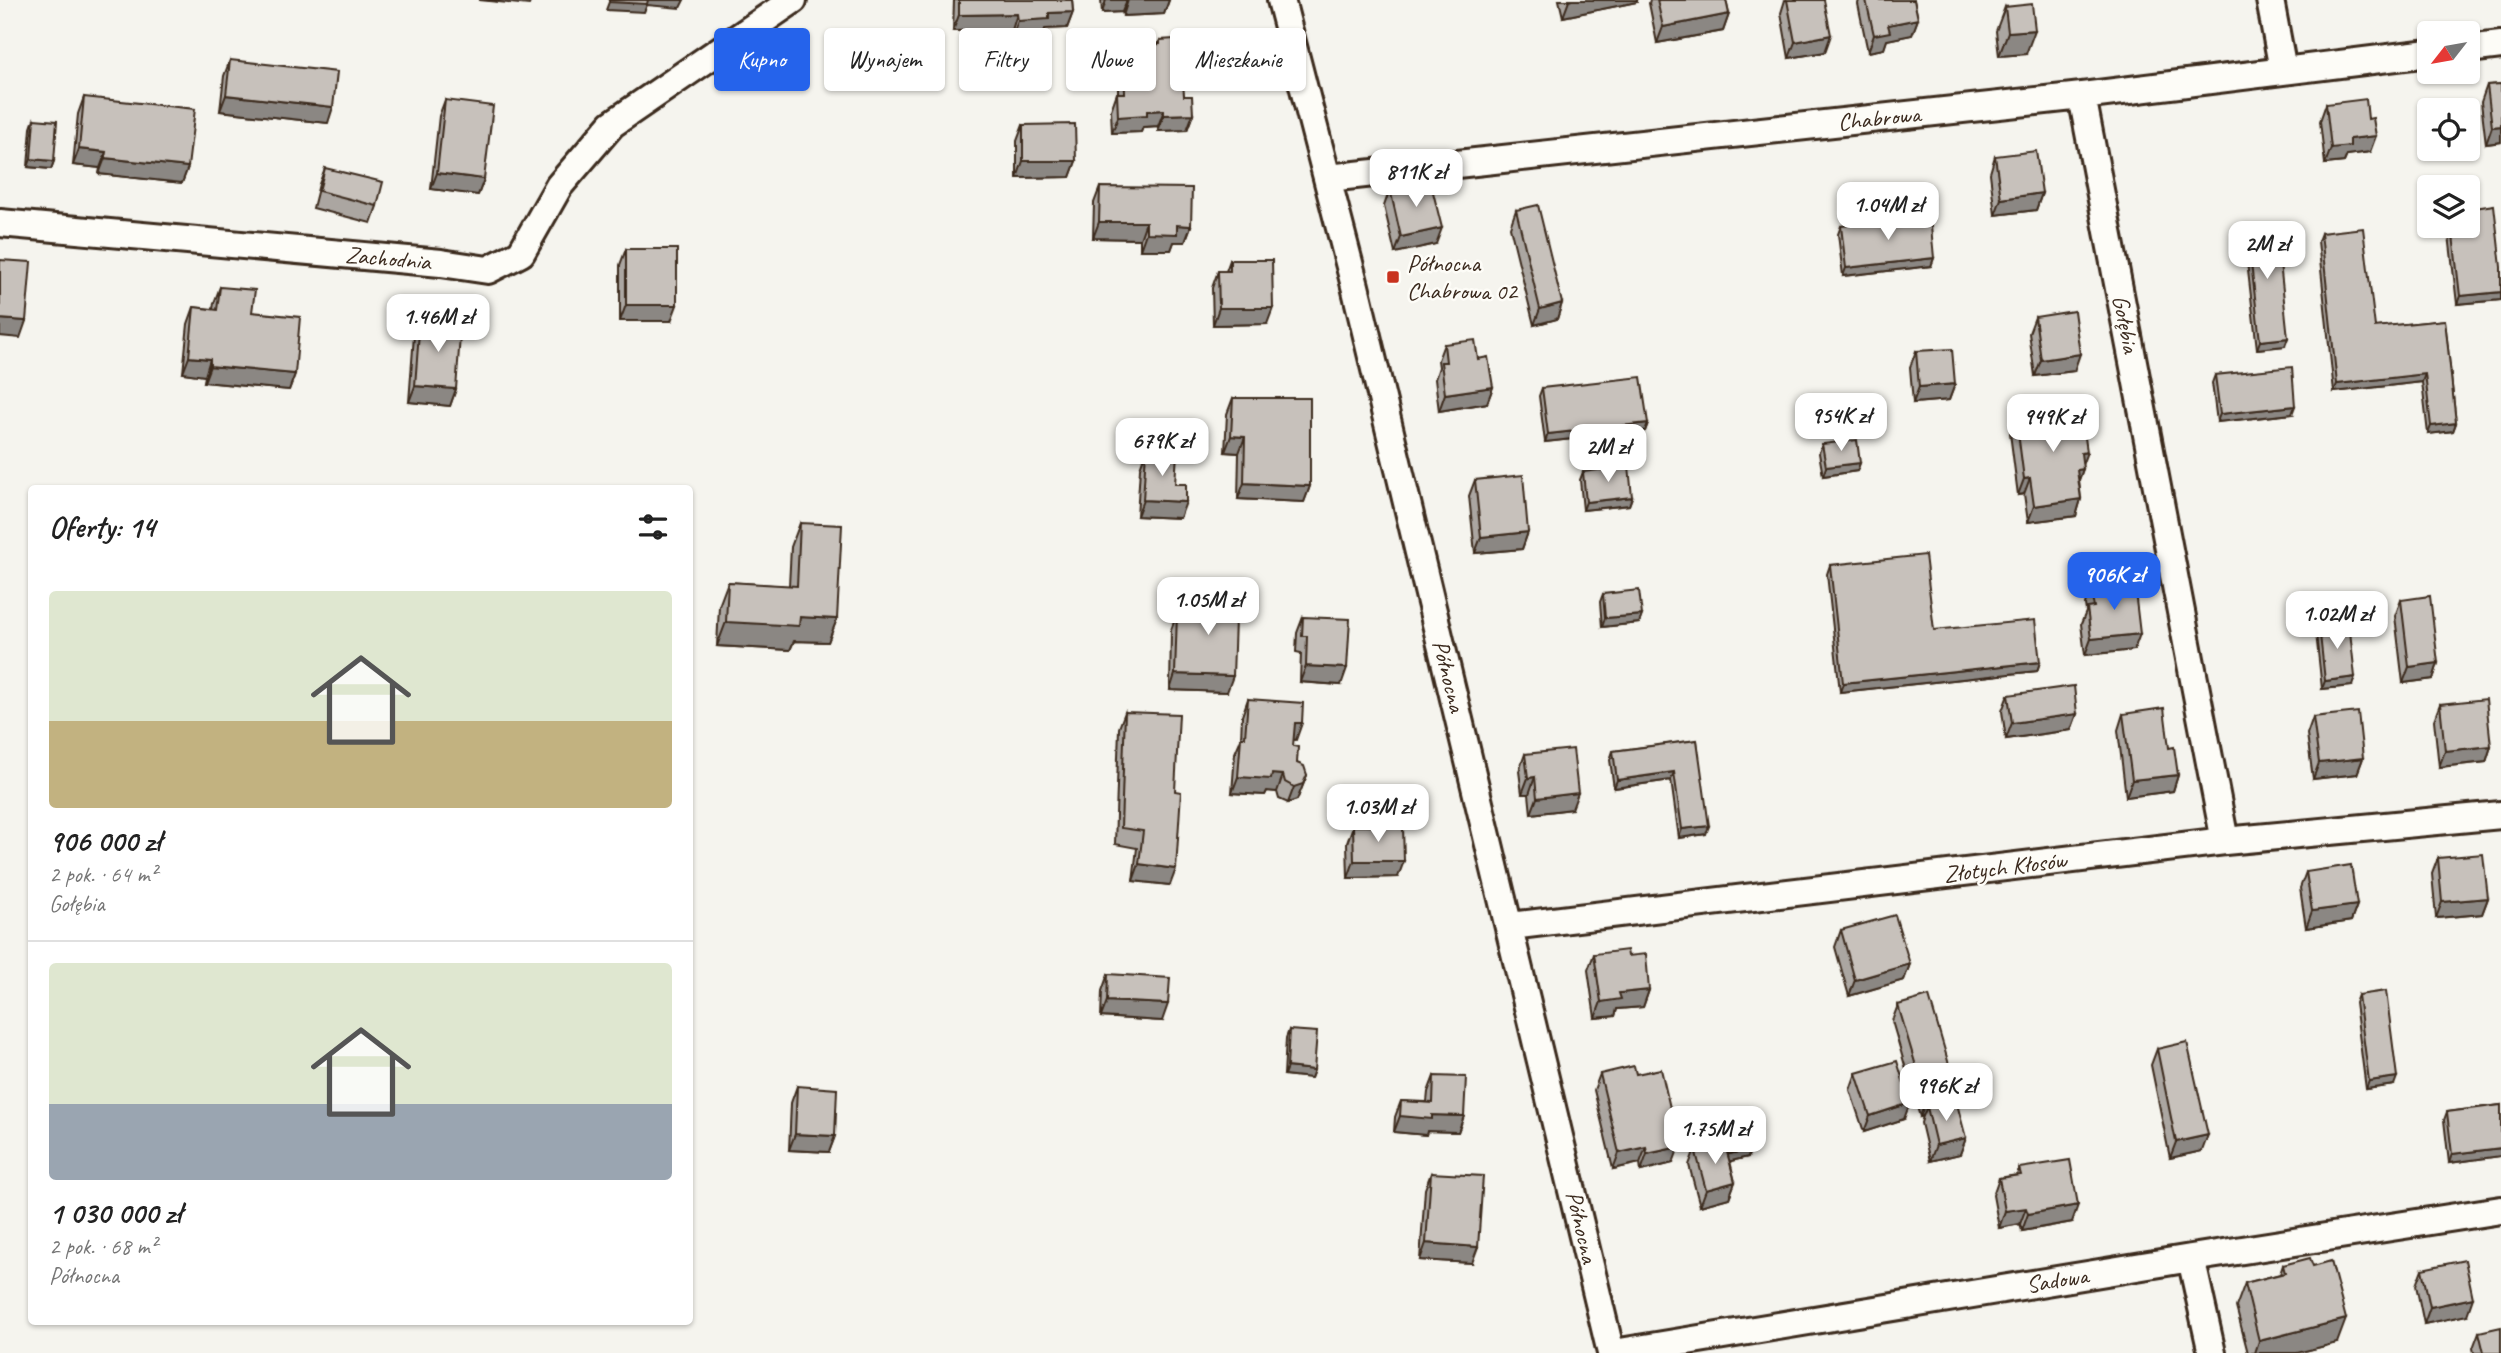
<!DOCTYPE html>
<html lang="pl">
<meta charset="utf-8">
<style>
body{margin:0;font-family:Caveat,sans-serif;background:#f6f6f6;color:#222;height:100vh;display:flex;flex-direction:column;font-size:26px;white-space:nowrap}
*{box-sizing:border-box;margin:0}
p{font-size:23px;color:#767676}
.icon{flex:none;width:38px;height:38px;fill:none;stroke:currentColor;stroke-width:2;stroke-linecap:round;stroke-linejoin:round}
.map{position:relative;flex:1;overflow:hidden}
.drawer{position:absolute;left:28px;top:485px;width:665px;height:840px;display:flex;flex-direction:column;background:#fff;border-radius:7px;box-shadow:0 2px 5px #0004}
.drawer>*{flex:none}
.guide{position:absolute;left:714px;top:28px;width:665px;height:63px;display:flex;gap:14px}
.needle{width:46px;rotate:239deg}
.tools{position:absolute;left:2417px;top:21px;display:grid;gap:14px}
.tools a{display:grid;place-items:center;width:63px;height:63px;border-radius:7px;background:#fff;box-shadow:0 2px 5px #0004;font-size:35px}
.price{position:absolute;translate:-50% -60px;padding:0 16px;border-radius:14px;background:#fff;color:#222;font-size:23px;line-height:46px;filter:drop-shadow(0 2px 4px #0008)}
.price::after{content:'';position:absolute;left:50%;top:42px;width:21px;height:16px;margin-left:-10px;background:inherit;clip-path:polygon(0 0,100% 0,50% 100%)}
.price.selected{background:#2563eb;color:#fff}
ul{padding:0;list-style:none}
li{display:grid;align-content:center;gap:14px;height:371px;padding:0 21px}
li+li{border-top:2px solid #e0e0e0}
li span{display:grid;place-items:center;height:217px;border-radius:7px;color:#555}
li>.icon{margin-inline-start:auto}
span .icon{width:126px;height:126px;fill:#fffc;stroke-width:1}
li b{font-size:30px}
h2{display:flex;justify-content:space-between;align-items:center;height:84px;padding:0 21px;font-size:30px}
.tag{padding:0 24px;border-radius:7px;background:#fff;box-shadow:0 2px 5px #0004;font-size:24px;line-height:63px}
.tag.selected{background:#2563eb;color:#fff}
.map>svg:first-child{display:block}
</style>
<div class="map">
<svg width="2501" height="1353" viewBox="0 0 2501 1353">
<rect width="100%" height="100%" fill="#f5f4ee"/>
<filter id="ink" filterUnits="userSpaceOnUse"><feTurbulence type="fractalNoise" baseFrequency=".0143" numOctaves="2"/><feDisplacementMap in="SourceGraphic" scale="14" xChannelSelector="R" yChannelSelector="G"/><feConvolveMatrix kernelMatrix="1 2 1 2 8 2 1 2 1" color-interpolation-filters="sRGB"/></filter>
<g filter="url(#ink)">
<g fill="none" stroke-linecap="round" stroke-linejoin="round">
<g stroke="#3b2a1e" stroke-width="32">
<path id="minor" d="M1281,0L1355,286L1611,1353
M2270,0L2283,70
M2468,49L2501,45
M2082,96L2225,841
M1328,178L2082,96L2429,53
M0,223L441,263L488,270L521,253L559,186L612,124L793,0
M1510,926L2225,841L2501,815
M2191,1258L2212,1353
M1614,1353L2191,1258L2501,1210"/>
</g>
<use href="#minor" stroke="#fdfcf7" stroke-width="26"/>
</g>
<path fill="#aba6a1" stroke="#3b2a1e" stroke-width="2" d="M954,0H1072L1073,12L1067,28L1045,29L1043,36L1012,37V30L953,31Z
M1101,0H1169L1164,14L1123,16L1122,12L1102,13Z
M1559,0H1637V2L1563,17Z
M1650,0H1726L1729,14L1723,31L1657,43L1649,3Z
M1785,0H1824L1825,52L1789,58L1781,13Z
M1859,0H1914L1918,19L1912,35L1887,40L1884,49L1868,52L1858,4Z
M2005,7L2026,54L1999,56L1996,31Z
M1160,40L1185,72H1181V82L1184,96L1193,114L1187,130L1158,131V126L1143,127L1141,132L1112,133L1111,110L1117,93H1118V81L1109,82L1108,58L1114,42L1144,45L1158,44Z
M230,60L328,123L220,111L224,76Z
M2501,84V142L2486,144L2481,102L2487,85Z
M84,97L188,167L182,183L99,174L100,168L73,165L78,114Z
M445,100L484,179L478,195L431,189L439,116Z
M2326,104L2370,152L2347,155L2344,162L2325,164L2320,121Z
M34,119L54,161L51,169L28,167L31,128Z
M1023,125L1076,161L1070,177L1017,178V141Z
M1995,156L2042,193L2036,210L1995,215L1990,173Z
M325,168L377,206L371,223L313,208L319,184Z
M1100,187L1191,226L1185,242H1174L1171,250H1140V239L1093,238L1094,203Z
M1390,189L1436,244L1395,253L1384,206Z
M1516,210L1562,303L1557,319L1534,325L1510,227Z
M1841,226L1934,258L1931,266L1843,276L1838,234Z
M2448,226H2468L2501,300L2457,304Z
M2248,228L2285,346L2257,349L2247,262L2238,263L2236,249L2239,240H2245V236Z
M2321,233L2375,327L2445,320L2456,423L2453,431L2428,434L2422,382L2334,392L2318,241Z
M626,249L671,321H620V265Z
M1230,260L1267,324L1213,325L1212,288L1218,271H1226Z
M220,287L252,312L295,374L289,390L204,382L205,376L183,373L188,324L194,307L213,309L214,303Z
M2035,317L2074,371L2035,376L2029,333Z
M420,319L456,389L450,406L409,402L414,335Z
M1444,344L1478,359L1493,387L1487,403L1439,411L1435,379L1439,367L1438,360Z
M1916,351L1955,384L1949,400L1913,403L1910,367Z
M2215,375L2292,414L2217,422L2212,383Z
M1542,388L1648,423L1645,431L1545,442L1539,396Z
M1233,398L1310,486L1304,502L1238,499L1239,453L1225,452L1227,414Z
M2016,417L2082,465L2083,469L2079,480L2081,499L2076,516L2028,522L2024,494L2018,495L2010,433Z
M1822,444L1860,463L1857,471L1823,476L1819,453Z
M1146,451L1175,484L1180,518L1137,516L1140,468Z
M1583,472L1632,497L1629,505L1583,510L1580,480Z
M1475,480L1528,532L1522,549L1475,553L1469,496Z
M800,523L837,619L828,642L794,641L790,650L717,646L719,606L728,582L789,586L791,547Z
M1830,565L1934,630L2040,662L2037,671L1840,692L1827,574Z
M2090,588L2134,650L2085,655L2081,624L2086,612L2085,604Z
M1205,590L1227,692L1170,690L1171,630L1177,614H1199V607Z
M1603,594L1642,615L1639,623L1602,627L1600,602Z
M2401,600L2438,663L2433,679L2403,683L2395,616Z
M1303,617L1341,685L1300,682L1301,653L1296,652L1297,633Z
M2319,625L2352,686L2322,689L2316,633Z
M2008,695L2077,714L2071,730L2006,739L2002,711Z
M1248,699L1296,740L1293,739V746L1297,763L1307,775L1297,800L1288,803L1279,799L1277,792L1267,791L1265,795L1232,793L1235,753L1241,739L1242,716Z
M2440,704L2491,746L2486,762L2439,767L2434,720Z
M1125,712L1170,885L1133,881L1137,848L1115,844L1119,728Z
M2123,714L2169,748L2178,775L2173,791L2126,797L2118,730Z
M2313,717L2363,758L2357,774L2313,779L2307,734Z
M1697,740L1706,834L1679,838L1671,780L1614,788L1610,760L1613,751Z
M1525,754L1572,809L1531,814L1529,794H1522L1519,771Z
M1353,826L1398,877L1348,878L1347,843Z
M2438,858L2488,898L2482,914L2436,918L2432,874Z
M2306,872L2357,905L2351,921L2306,928L2300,888Z
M1841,930L1910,964L1904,980L1849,996L1835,947Z
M1594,954L1628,956L1649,990L1643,1007L1617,1009L1615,1016L1595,1018L1588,970Z
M1108,974L1162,1021L1101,1017L1102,991Z
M2358,995L2394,1085L2366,1089L2355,1003Z
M1898,1005L1953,1100L1966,1138L1960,1154L1930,1161L1921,1123L1923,1116L1920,1117L1892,1021Z
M1289,1030L1314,1070L1311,1078L1284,1075L1286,1038Z
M2157,1049L2202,1151L2170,1158L2151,1065Z
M1856,1073L1904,1119L1864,1132L1850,1090Z
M1600,1074H1636L1673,1163L1641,1171L1640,1163L1613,1169L1594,1090Z
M1434,1076L1464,1116L1458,1132L1427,1131L1426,1135L1394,1132L1395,1117L1401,1101L1427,1102L1428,1092Z
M797,1086L835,1136L829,1152L789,1150L791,1103Z
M2501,1105V1156L2449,1163L2444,1120L2447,1112Z
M1717,1117L1748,1157L1730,1161L1735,1182L1729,1198L1700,1206L1689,1165L1695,1149L1718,1142L1714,1125Z
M2019,1168L2072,1222L2022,1231L2020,1224L1999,1228L1993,1195L1999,1178L2017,1175Z
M1431,1173L1472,1263L1420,1260L1425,1189Z
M2283,1265L2337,1343L2297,1353H2248L2236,1307L2245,1283L2280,1274Z
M2422,1269L2467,1315L2424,1324L2416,1285Z
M2479,1332L2501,1353H2474L2473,1348Z"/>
<path fill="#8b8783" stroke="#3b2a1e" stroke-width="2" d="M479,0H531L529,5Z
M647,0H684L680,8L647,5L644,12L606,10L609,2Z
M1106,0H1127L1122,12L1102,13Z
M1128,0H1169L1164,14L1123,16Z
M1572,0H1637V2L1563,17L1569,1Z
M1073,12L1067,28L1045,29L1043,36L1012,37L1018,21L1049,13Z
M1017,14L1012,30L953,31L959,15Z
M1729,14L1723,31L1657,43L1663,27Z
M1918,19L1912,35L1887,40L1884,49L1868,52L1874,35L1888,25Z
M2035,30L2026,54L1999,56L2008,32Z
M1831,35L1825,52L1789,58L1795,42Z
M1182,56H1191L1185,72L1176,73Z
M1115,65H1124L1118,81L1109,82Z
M226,95L333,107L328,123L220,111Z
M1164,110L1158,126L1143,127L1141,132L1112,133L1118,117L1147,111Z
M1193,114L1187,130L1158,131L1164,115Z
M2501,126V142L2486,144L2492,127Z
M2376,136L2370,152L2347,155L2344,162L2325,164L2331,148L2350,139Z
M79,149L106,152L100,168L73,165Z
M105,158L188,167L182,183L99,174Z
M31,159L54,161L51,169L28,167Z
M1023,161H1076L1070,177L1017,178Z
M437,173L484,179L478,195L431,189Z
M2042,193L2036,210L1995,215L2001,199Z
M1099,222H1146L1140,239L1093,238Z
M1177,225L1191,226L1185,242H1174L1171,250H1140L1146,233Z
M1442,228L1436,244L1395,253L1401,237Z
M2250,254L2247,262L2238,263L2241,255Z
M1934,258L1931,266L1843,276L1846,268Z
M2501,292V300L2457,304L2460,296Z
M1562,303L1557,319L1534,325L1540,309Z
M626,305H677L671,321H620Z
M1219,308H1273L1267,324L1213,325Z
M0,319L26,321L20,338L0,336Z
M2288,338L2285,346L2257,349L2260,341Z
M2080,354L2074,371L2035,376L2041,360Z
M189,357L210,359L205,376L183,373Z
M210,366L295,374L289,390L204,382Z
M2425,374L2422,382L2334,392L2337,384Z
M1955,384L1949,400L1913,403L1919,387Z
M415,386L456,389L450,406L409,402Z
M1493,387L1487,403L1439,411L1445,394Z
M2295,406L2292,414L2217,422L2220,414Z
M1648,423L1645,431L1545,442L1548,434Z
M2456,423L2453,431L2428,434L2431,426Z
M1231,436L1245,437L1239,453L1225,452Z
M2087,452L2081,468V453Z
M1860,463L1857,471L1823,476L1826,467Z
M2083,469L2077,485V470Z
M2030,478L2024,494L2018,495L2024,479Z
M1244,483L1310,486L1304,502L1238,499Z
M1632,497L1629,505L1583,510L1586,502Z
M2081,499L2076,516L2028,522L2034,506Z
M1143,500L1186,502L1180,518L1137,516Z
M1528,532L1522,549L1475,553L1481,537Z
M1642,615L1639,623L1602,627L1605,618Z
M800,617L837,619L828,642L794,641L790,650L717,646L726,622Z
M2140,634L2134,650L2085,655L2091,639Z
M2040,662L2037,671L1840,692L1843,683Z
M2438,663L2433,679L2403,683L2409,667Z
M1306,666L1347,668L1341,685L1300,682Z
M1175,674L1233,676L1227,692L1170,690Z
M2355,677L2352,686L2322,689L2325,681Z
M2077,714L2071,730L2006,739L2012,723Z
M1295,723H1302L1296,740L1289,739Z
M2491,746L2486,762L2439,767L2445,751Z
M2363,758L2357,774L2313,779L2319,763Z
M1674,772L1671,780L1614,788L1617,780Z
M1272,774L1283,775L1277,792L1267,791L1265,795L1232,793L1238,777Z
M1307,775L1297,800L1288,803L1294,787Z
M2178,775L2173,791L2126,797L2132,780Z
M1535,777L1529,794H1522L1528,778Z
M1578,793L1572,809L1531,814L1537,798Z
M1709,826L1706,834L1679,838L1682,829Z
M1354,861H1404L1398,877L1348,878Z
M1139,864L1176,869L1170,885L1133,881Z
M2488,898L2482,914L2436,918L2442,902Z
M2357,905L2351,921L2306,928L2312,911Z
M1910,964L1904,980L1849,996L1855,980Z
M1649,990L1643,1007L1617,1009L1615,1016L1595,1018L1601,1002L1619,993Z
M1107,1001L1168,1004L1162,1021L1101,1017Z
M1287,1067L1314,1070L1311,1078L1284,1075Z
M2397,1077L2394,1085L2366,1089L2369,1081Z
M1957,1092L1951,1108L1927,1107L1923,1116L1920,1117L1926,1100Z
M1910,1103L1904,1119L1864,1132L1870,1116Z
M1432,1115L1464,1116L1458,1132L1427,1131L1426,1135L1394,1132L1400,1116Z
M795,1134L835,1136L829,1152L789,1150Z
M2208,1135L2202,1151L2170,1158L2176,1142Z
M1966,1138L1960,1154L1930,1161L1936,1145Z
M1646,1147L1640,1163L1613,1169L1619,1153Z
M1679,1147L1673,1163L1641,1171L1647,1154Z
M2501,1148V1156L2449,1163L2452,1154Z
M1751,1149L1748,1157L1723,1163L1726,1155Z
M1735,1182L1729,1198L1700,1206L1706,1190Z
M2078,1205L2072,1222L2022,1231L2028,1214Z
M2026,1208L2020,1224L1999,1228L2005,1211Z
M1426,1243L1478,1247L1472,1263L1420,1260Z
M2473,1298L2467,1315L2424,1324L2430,1307Z
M2346,1319L2337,1343L2297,1353H2255L2259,1341Z"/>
<path fill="#c7c1bb" stroke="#3b2a1e" stroke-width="2" d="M609,0H648L647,4L609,2Z
M959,0H1072L1073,12L1049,13V19L1018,21L1017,14L959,15Z
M1657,0H1726L1729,14L1663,27Z
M1787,0H1824L1831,35L1795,42Z
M1866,0H1914L1918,19L1888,25L1890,32L1874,35Z
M2032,4L2035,30L2008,32L2005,7Z
M1190,38L1191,56H1182L1181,82L1183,81L1184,96H1192L1193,114L1164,115V110L1147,111V115L1118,117L1117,93H1125L1124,65H1115L1114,42L1144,40V45L1160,44V40Z
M230,60L337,72L333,107L226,95Z
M2501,84V126L2492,127L2487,85Z
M84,97L195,109L188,167L105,158L106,152L79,149Z
M2366,99L2368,119L2373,118L2376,136L2350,139V146L2331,148L2326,104Z
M445,100L493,106L484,179L437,173Z
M34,119L57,121L54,161L31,159Z
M1075,124L1076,161H1023V125Z
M2036,151L2042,193L2001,199L1995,156Z
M325,168L383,182L377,206L319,191Z
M1430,180L1442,228L1401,237L1390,189Z
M1100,187L1192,188L1191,226L1177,225V234L1146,233V222H1099Z
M1538,205L1562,303L1540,309L1516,210Z
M2494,205L2501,267V292L2460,296L2452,226H2468V209Z
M1930,216L1934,258L1846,268L1841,226Z
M2276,225L2288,338L2260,341L2250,254L2241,255L2239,240H2249L2248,228Z
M2363,228L2375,327L2445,320L2456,423L2431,426L2425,374L2337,384L2321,233Z
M626,249H677V305H626Z
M0,260L31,262L26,321L0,319Z
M1230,260H1272L1273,308H1219L1218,271H1230Z
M220,287L255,290L252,312L300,317L295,374L210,366V359L189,357L194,307L217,310Z
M2074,311L2080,354L2041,360L2035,317Z
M420,319L461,323L456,389L415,386Z
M1475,340L1478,359L1488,357L1493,387L1445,394L1441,362H1446L1444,344Z
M1952,349L1955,384L1919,387L1916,351Z
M2292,367L2295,406L2220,414L2215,375Z
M1641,377L1648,423L1548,434L1542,388Z
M1233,398H1310V486L1244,483L1245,437L1231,436Z
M2081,408L2087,452L2081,453L2083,469L2077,470L2081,499L2034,506L2030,478L2024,479L2016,417Z
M1857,440L1860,463L1826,467L1822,444Z
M1146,451L1177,453L1175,484H1186V502L1143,500Z
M1629,466L1632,497L1586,502L1583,472Z
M1523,475L1528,532L1481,537L1475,480Z
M800,523L842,525L837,619L800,617L799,626L726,622L728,582L797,586Z
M1925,555L1934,630L2035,620L2040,662L1843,683L1830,565Z
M2134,583L2140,634L2091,639L2087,608L2094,607L2090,588Z
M1205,590L1236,591L1233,676L1175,674L1177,614L1204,615Z
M1639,590L1642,615L1605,618L1603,594Z
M2430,596L2438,663L2409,667L2401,600Z
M1303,617L1350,619L1347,668L1306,666L1307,636H1302Z
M2349,622L2355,677L2325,681L2319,625Z
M2074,686L2077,714L2012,723L2008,695Z
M1248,699L1303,703L1302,723H1295L1293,746L1298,747L1297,763L1304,766L1307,775L1303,784L1294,787L1285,782L1283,775L1272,774L1271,779L1238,777L1241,737H1245Z
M2486,699L2491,746L2445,751L2440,704Z
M2164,708L2169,748L2174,747L2178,775L2132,780L2123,714Z
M1125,712L1179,714L1175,791L1181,792L1176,869L1139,864L1143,831L1121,828Z
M2358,712L2363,758L2319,763L2313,717Z
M1697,740L1709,826L1682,829L1674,772L1617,780L1613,751Z
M1573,749L1578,793L1537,798L1535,777L1528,778L1525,754Z
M1353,826H1403L1404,861H1354Z
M2483,854L2488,898L2442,902L2438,858Z
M2351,865L2357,905L2312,911L2306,872Z
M1895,915L1910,964L1855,980L1841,930Z
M1627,950L1628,956L1646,954L1649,990L1619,993L1621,999L1601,1002L1594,954Z
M1108,974L1170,978L1168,1004L1107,1001Z
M2386,991L2397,1077L2369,1081L2358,995Z
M1929,996L1957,1092L1926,1100L1898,1005Z
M1289,1030L1317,1032L1314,1070L1287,1067Z
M2187,1042L2208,1135L2176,1142L2157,1049Z
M1897,1061L1910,1103L1870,1116L1856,1073Z
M1634,1066L1636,1074L1661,1069L1679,1147L1647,1154L1646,1147L1619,1153L1600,1074Z
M1434,1076L1466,1077L1464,1116L1432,1115V1119L1400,1116L1401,1101L1433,1103Z
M797,1086L837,1089L835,1136L795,1134Z
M1956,1100L1966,1138L1936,1145L1927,1107Z
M2501,1105V1148L2452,1154L2447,1112Z
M1742,1111L1751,1149L1728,1154L1724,1141H1723L1717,1117Z
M1724,1141L1735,1182L1706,1190L1695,1149Z
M2070,1160L2078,1205L2028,1214L2026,1208L2005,1211L1999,1178L2021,1175L2019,1168Z
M1431,1173L1483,1176L1478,1247L1426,1243Z
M2310,1258L2313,1266L2331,1261L2346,1319L2259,1341L2245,1283L2285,1273L2283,1265Z
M2465,1260L2473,1298L2430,1307L2422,1269Z
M2501,1327V1353H2484L2479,1332Z"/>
</g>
<rect fill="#c8321e" stroke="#fdfcf7" stroke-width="2.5" x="1386" y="270" width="14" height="14" rx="3.5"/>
<g text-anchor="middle" stroke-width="5" stroke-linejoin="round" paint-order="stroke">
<g font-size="24" fill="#3b2a1e" stroke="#fdfcf7">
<text transform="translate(1879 118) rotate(-6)" y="8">Chabrowa</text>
<text transform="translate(388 258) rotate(5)" y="8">Zachodnia</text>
<text transform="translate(2126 324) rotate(79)" y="8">Gołębia</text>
<text transform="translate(1449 676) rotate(76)" y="8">Północna</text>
<text transform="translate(2005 867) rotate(-7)" y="8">Złotych Kłosów</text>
<text transform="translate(1582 1227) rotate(77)" y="8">Północna</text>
<text transform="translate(2057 1280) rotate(-9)" y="8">Sadowa</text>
</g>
<g font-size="24" fill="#3b2a1e" stroke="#fdfcf7" text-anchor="start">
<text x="1407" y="271">Północna<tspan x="1407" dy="28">Chabrowa 02</tspan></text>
</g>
</g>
</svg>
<div class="tools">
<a><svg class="needle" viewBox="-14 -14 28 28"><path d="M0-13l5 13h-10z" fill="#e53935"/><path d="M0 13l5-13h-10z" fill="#767676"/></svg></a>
<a><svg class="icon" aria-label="locate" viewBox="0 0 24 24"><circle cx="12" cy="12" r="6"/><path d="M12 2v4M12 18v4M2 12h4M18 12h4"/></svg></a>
<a><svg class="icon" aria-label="layers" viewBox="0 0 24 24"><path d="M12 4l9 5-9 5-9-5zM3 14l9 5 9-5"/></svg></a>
</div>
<b class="price" style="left:1416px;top:209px">811K zł</b>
<b class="price" style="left:1888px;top:242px">1.04M zł</b>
<b class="price" style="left:2267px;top:281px">2M zł</b>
<b class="price" style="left:438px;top:354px">1.46M zł</b>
<b class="price" style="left:1841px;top:453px">954K zł</b>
<b class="price" style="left:2053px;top:454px">949K zł</b>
<b class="price" style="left:1162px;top:478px">679K zł</b>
<b class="price" style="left:1608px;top:484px">2M zł</b>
<b class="price selected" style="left:2114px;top:612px">906K zł</b>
<b class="price" style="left:1208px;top:637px">1.05M zł</b>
<b class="price" style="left:2337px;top:651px">1.02M zł</b>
<b class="price" style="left:1378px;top:844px">1.03M zł</b>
<b class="price" style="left:1946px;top:1123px">996K zł</b>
<b class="price" style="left:1715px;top:1166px">1.75M zł</b>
<div class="guide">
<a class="tag selected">Kupno</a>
<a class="tag">Wynajem</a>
<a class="tag">Filtry</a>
<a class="tag">Nowe</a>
<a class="tag">Mieszkanie</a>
</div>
<section class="drawer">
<h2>Oferty: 14<svg class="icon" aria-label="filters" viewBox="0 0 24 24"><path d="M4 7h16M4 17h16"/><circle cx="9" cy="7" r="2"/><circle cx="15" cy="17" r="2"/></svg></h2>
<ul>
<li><span style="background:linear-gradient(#dfe7d0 60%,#c2b280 0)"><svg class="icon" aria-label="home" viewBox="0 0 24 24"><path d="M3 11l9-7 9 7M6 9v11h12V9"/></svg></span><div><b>906 000 zł</b><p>2 pok. · 64 m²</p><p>Gołębia</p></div></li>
<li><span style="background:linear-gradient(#dfe7d0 65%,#9aa5b1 0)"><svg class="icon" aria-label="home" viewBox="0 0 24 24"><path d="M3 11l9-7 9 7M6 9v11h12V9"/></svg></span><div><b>1 030 000 zł</b><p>2 pok. · 68 m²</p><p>Północna</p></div></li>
</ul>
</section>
</div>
